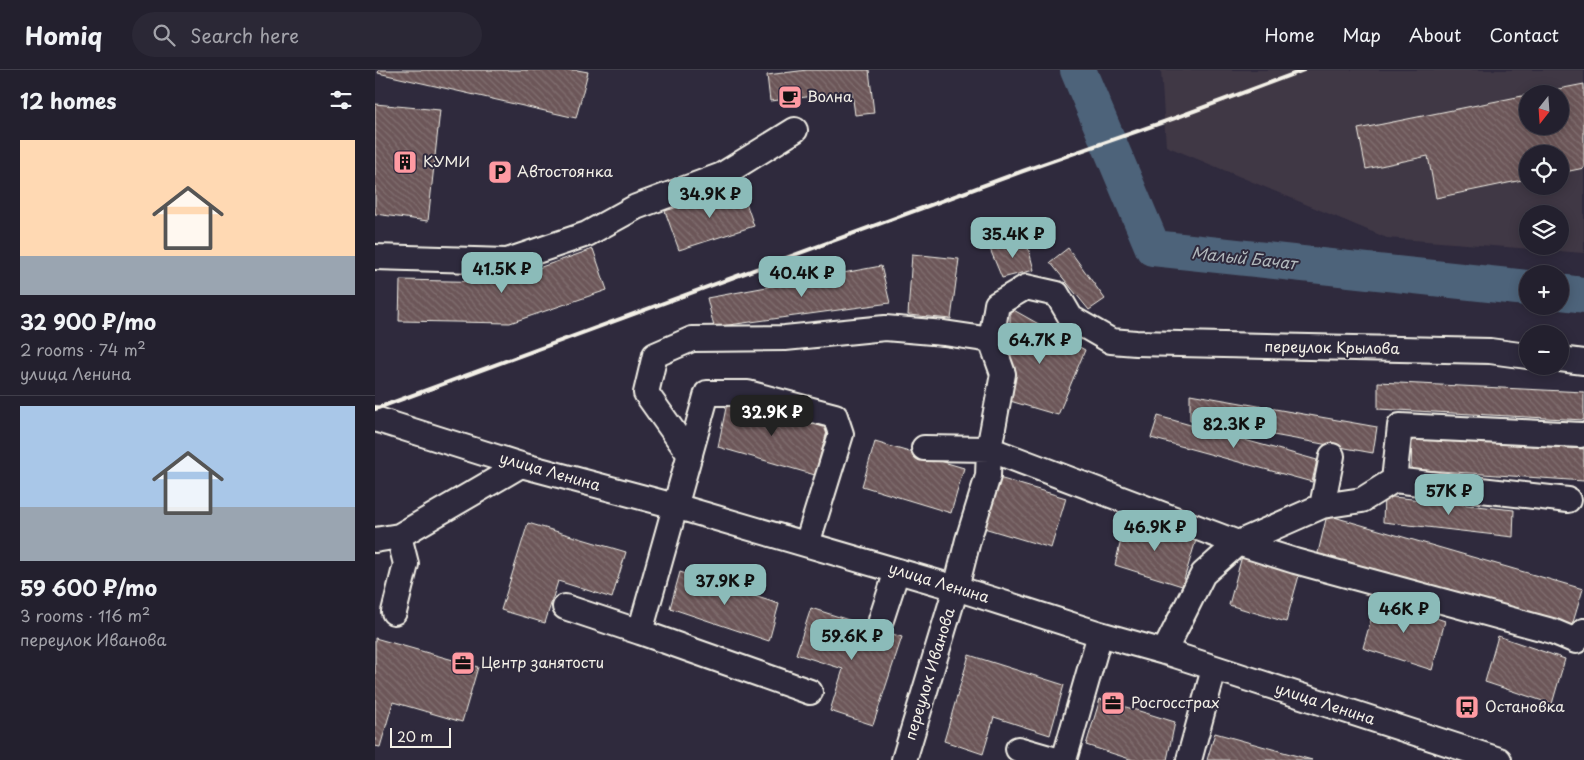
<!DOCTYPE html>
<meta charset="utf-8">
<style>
body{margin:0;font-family:"Playpen Sans",sans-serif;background:#2b2836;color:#f1f3f6;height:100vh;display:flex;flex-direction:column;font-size:19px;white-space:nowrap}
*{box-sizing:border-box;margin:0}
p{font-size:16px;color:#a3a3aa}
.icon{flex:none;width:28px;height:28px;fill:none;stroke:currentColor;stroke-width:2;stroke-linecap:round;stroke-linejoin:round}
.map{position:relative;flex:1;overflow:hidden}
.sheet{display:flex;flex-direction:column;background:#23202e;width:375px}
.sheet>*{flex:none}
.needle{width:32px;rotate:197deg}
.fabs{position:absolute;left:1144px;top:15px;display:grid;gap:10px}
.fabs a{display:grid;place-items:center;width:50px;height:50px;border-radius:50%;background:#23202e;box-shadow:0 2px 12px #0003,0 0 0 1px #403e4a;font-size:25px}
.scale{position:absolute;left:15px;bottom:12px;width:61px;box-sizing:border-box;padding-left:5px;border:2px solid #f4f1e8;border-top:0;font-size:14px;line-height:18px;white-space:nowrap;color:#f4f1e8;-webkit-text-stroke:4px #2f2a3d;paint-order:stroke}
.price{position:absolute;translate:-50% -42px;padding:0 11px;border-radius:10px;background:#8bbbb9;color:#111;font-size:16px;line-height:32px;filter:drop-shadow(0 1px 2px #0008)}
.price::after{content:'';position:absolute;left:50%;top:30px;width:15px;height:11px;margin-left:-8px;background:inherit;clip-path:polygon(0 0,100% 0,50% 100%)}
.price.active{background:#222;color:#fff}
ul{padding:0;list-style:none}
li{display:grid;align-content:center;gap:10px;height:265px;padding:0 20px}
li+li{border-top:1px solid #403e4a}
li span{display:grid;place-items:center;height:155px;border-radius:0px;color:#555}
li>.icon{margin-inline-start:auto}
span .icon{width:90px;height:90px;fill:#fffc;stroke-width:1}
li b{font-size:21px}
h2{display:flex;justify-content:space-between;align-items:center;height:60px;padding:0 20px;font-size:21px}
header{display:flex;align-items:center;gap:30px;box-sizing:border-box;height:70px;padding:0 25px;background:#23202e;border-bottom:1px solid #403e4a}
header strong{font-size:24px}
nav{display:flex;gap:28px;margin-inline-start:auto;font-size:18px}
.search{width:350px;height:45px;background:#2b2836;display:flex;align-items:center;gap:12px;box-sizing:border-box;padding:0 18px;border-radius:28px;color:#a3a3aa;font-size:19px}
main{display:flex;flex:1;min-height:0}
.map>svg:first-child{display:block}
</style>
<header>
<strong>Homiq</strong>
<div class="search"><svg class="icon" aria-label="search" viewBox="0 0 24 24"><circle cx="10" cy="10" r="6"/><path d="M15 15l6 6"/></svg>Search here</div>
<nav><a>Home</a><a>Map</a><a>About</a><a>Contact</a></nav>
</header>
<main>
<section class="sheet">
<h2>12 homes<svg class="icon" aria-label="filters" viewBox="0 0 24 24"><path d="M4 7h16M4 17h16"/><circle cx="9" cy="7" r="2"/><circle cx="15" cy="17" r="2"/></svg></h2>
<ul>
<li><span style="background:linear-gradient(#ffd9b3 75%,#9aa5b1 0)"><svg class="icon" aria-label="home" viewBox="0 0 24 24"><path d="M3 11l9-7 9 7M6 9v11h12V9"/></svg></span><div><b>32 900 ₽/mo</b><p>2 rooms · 74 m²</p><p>улица Ленина</p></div></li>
<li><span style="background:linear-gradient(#a9c7e8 65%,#9aa5b1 0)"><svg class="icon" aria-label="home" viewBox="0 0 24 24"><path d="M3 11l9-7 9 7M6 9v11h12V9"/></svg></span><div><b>59 600 ₽/mo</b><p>3 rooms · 116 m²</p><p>переулок Иванова</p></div></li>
</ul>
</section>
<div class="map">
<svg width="1209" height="690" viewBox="0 0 1209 690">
<defs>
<pattern id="building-back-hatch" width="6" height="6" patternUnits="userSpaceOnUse" patternTransform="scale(1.25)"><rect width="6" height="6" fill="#6c5759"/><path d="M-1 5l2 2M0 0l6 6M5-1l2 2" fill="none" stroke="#827071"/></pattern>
</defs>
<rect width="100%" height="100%" fill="#2f2a3d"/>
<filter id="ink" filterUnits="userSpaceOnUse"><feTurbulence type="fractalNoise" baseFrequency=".02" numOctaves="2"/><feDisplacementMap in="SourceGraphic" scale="10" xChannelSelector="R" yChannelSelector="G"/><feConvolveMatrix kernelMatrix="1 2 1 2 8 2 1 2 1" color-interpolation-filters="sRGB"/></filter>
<g filter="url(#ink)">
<path fill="#413845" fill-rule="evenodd" d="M786,0H1209V183L1012,168L791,76ZM1152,24H1185V56H1152ZM1152,84H1185V116H1152ZM1152,144H1185V176H1152Z"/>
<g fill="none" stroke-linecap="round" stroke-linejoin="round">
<path stroke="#4e647a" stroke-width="36" d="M703,0L778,178L1152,218
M1185,222L1209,225"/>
</g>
<path fill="url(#building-back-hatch)" stroke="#f4f1e8" d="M4,0H202L213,2L201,48L3,3Z
M432,0H494L499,43L480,45L477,22L395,31L392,5Z
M1209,14V98L1185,103V84H1152V109L1061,128L1053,86L991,99L983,59L1152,25V56H1185V24H1158Z
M0,34L65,40L53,151L0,144Z
M366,118L379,156L304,180L290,141Z
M651,170L659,200L627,208L615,179Z
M693,178L730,229L714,240L675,192Z
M218,179L232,220L135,253L24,251L25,210L123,212Z
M537,184L584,189L576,249L533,245Z
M506,196L515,233L339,257L332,228Z
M635,238L710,280L683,345L635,331Z
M1003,312L1209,322V350L1003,339Z
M815,324L1002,357L998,383L815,350Z
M353,328L453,358L440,405L343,377Z
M783,346L942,390L937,412L776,368Z
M1037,368L1209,379V411L1036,399Z
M500,372L589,398L576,443L487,416Z
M624,408L691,428L676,478L609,458Z
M1009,426L1139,440L1138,467L1008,452Z
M952,445L1208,519L1196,559L942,487Z
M751,449L821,470L807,516L740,495Z
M153,453L251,482L237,528L183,511L170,553L126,540Z
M867,486L925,502L911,552L854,535Z
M305,502L404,534L394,571L295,538Z
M1002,528L1070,551L1057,600L988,578Z
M436,538L527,567L498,655L455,641L468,599L421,584Z
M1123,566L1190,589L1177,634L1110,612Z
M0,568L103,597L87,652L18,632L5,677L0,676Z
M594,585L689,615L675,665L619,647L608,684L569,671Z
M725,629L800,652L792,690H758L711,675Z
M840,663L937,690H832Z"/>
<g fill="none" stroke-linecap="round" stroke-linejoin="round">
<g stroke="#f4f1e8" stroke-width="28">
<path id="minor" d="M0,187L132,191L212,164L261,137L347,105L420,60
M616,270L622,234L651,217L682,224L696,248L736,271L761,273L1115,281L1152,286
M1185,289L1209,292
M0,349L146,395L300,436L581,518L725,564L800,585L1124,690
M549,378L614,379L863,473L920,491L1177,561L1201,571L1209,561
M315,385L271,323L280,285L317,269L410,268L510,258L569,263L616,270L628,304L614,379L613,406L593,470L581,518L529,690
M1019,410L1025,356L1206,365
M947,436L957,386
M0,470L24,466L146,395
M432,474L466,364L460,346L373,323H332L265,562L435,622
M190,537L265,562
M19,542L31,494L24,466
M506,550L522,501
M789,582L828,504L863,473L947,436L987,430L1019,410L1193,430
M643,679L681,690
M689,690L725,564
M814,690L839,599"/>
</g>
<use href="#minor" stroke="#2f2a3d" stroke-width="24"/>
<path stroke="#f4f1e8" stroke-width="4" d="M0,339L648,101L800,48L929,0"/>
</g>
</g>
<defs>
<g id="cafe-square" transform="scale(1.25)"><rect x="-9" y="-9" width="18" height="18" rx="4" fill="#ff9aa2" stroke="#2f2a3d"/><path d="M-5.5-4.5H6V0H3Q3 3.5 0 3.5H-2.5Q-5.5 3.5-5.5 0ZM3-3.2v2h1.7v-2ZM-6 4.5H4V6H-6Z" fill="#111"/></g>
<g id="building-square" transform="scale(1.25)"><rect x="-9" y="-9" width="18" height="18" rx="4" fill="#ff9aa2" stroke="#2f2a3d"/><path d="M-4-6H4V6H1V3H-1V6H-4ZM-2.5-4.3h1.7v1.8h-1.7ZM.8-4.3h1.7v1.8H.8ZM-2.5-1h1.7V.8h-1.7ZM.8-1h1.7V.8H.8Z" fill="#111"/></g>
<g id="parking-square" transform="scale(1.25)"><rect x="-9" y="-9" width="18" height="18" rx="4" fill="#ff9aa2" stroke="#2f2a3d"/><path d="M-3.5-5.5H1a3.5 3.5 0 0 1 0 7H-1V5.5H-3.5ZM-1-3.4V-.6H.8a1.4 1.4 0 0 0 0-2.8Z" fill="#111"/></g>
<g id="office-square" transform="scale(1.25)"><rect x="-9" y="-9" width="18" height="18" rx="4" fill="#ff9aa2" stroke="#2f2a3d"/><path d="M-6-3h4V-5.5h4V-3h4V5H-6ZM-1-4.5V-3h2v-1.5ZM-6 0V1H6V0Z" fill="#111"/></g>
<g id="bus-square" transform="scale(1.25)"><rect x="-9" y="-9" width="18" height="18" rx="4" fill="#ff9aa2" stroke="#2f2a3d"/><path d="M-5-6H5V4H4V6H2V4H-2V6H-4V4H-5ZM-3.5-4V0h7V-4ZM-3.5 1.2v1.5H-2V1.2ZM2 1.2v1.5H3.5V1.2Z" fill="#111"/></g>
</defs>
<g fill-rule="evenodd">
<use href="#cafe-square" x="415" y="27"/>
<use href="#building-square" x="30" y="92"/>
<use href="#parking-square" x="125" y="102"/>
<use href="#office-square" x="88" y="593"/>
<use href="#office-square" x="738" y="633"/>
<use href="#bus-square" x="1092" y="637"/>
</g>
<g text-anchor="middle" stroke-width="4" stroke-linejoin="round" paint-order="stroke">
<g font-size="15" fill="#f4f1e8" stroke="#2f2a3d" text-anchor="start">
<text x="432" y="32">Волна</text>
<text x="48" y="97">КУМИ</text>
<text x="142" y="107">Автостоянка</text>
<text x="106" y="598">Центр занятости</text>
<text x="756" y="638">Росгосстрах</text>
<text x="1110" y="642">Остановка</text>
</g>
<g font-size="15" fill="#f4f1e8" stroke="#2f2a3d">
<text transform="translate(957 278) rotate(1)" y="5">переулок Крылова</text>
<text transform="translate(175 402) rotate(16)" y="5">улица Ленина</text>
<text transform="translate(564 513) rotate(17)" y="5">улица Ленина</text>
<text transform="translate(555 604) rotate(-73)" y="5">переулок Иванова</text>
<text transform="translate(950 634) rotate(18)" y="5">улица Ленина</text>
</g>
<g font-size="16" font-style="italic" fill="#b2b9bc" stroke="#2f2a3d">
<text transform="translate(869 188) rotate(6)" y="6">Малый Бачат</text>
</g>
</g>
</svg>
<div class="fabs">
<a><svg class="needle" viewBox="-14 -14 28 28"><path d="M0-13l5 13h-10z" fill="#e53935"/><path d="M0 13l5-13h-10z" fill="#a3a3aa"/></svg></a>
<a><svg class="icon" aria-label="locate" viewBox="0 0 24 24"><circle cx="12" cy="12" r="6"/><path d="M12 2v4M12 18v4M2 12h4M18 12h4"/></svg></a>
<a><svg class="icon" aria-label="layers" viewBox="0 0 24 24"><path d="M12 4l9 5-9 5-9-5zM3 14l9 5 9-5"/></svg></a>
<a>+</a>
<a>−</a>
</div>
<div class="scale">20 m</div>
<b class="price" style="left:335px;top:149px">34.9K ₽</b>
<b class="price" style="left:638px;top:189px">35.4K ₽</b>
<b class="price" style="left:127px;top:224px">41.5K ₽</b>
<b class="price" style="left:427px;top:228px">40.4K ₽</b>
<b class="price" style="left:665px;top:295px">64.7K ₽</b>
<b class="price active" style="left:397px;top:367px">32.9K ₽</b>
<b class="price" style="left:859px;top:379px">82.3K ₽</b>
<b class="price" style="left:1074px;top:446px">57K ₽</b>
<b class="price" style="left:780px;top:482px">46.9K ₽</b>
<b class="price" style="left:350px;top:536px">37.9K ₽</b>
<b class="price" style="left:1029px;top:564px">46K ₽</b>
<b class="price" style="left:477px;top:591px">59.6K ₽</b>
</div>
</main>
